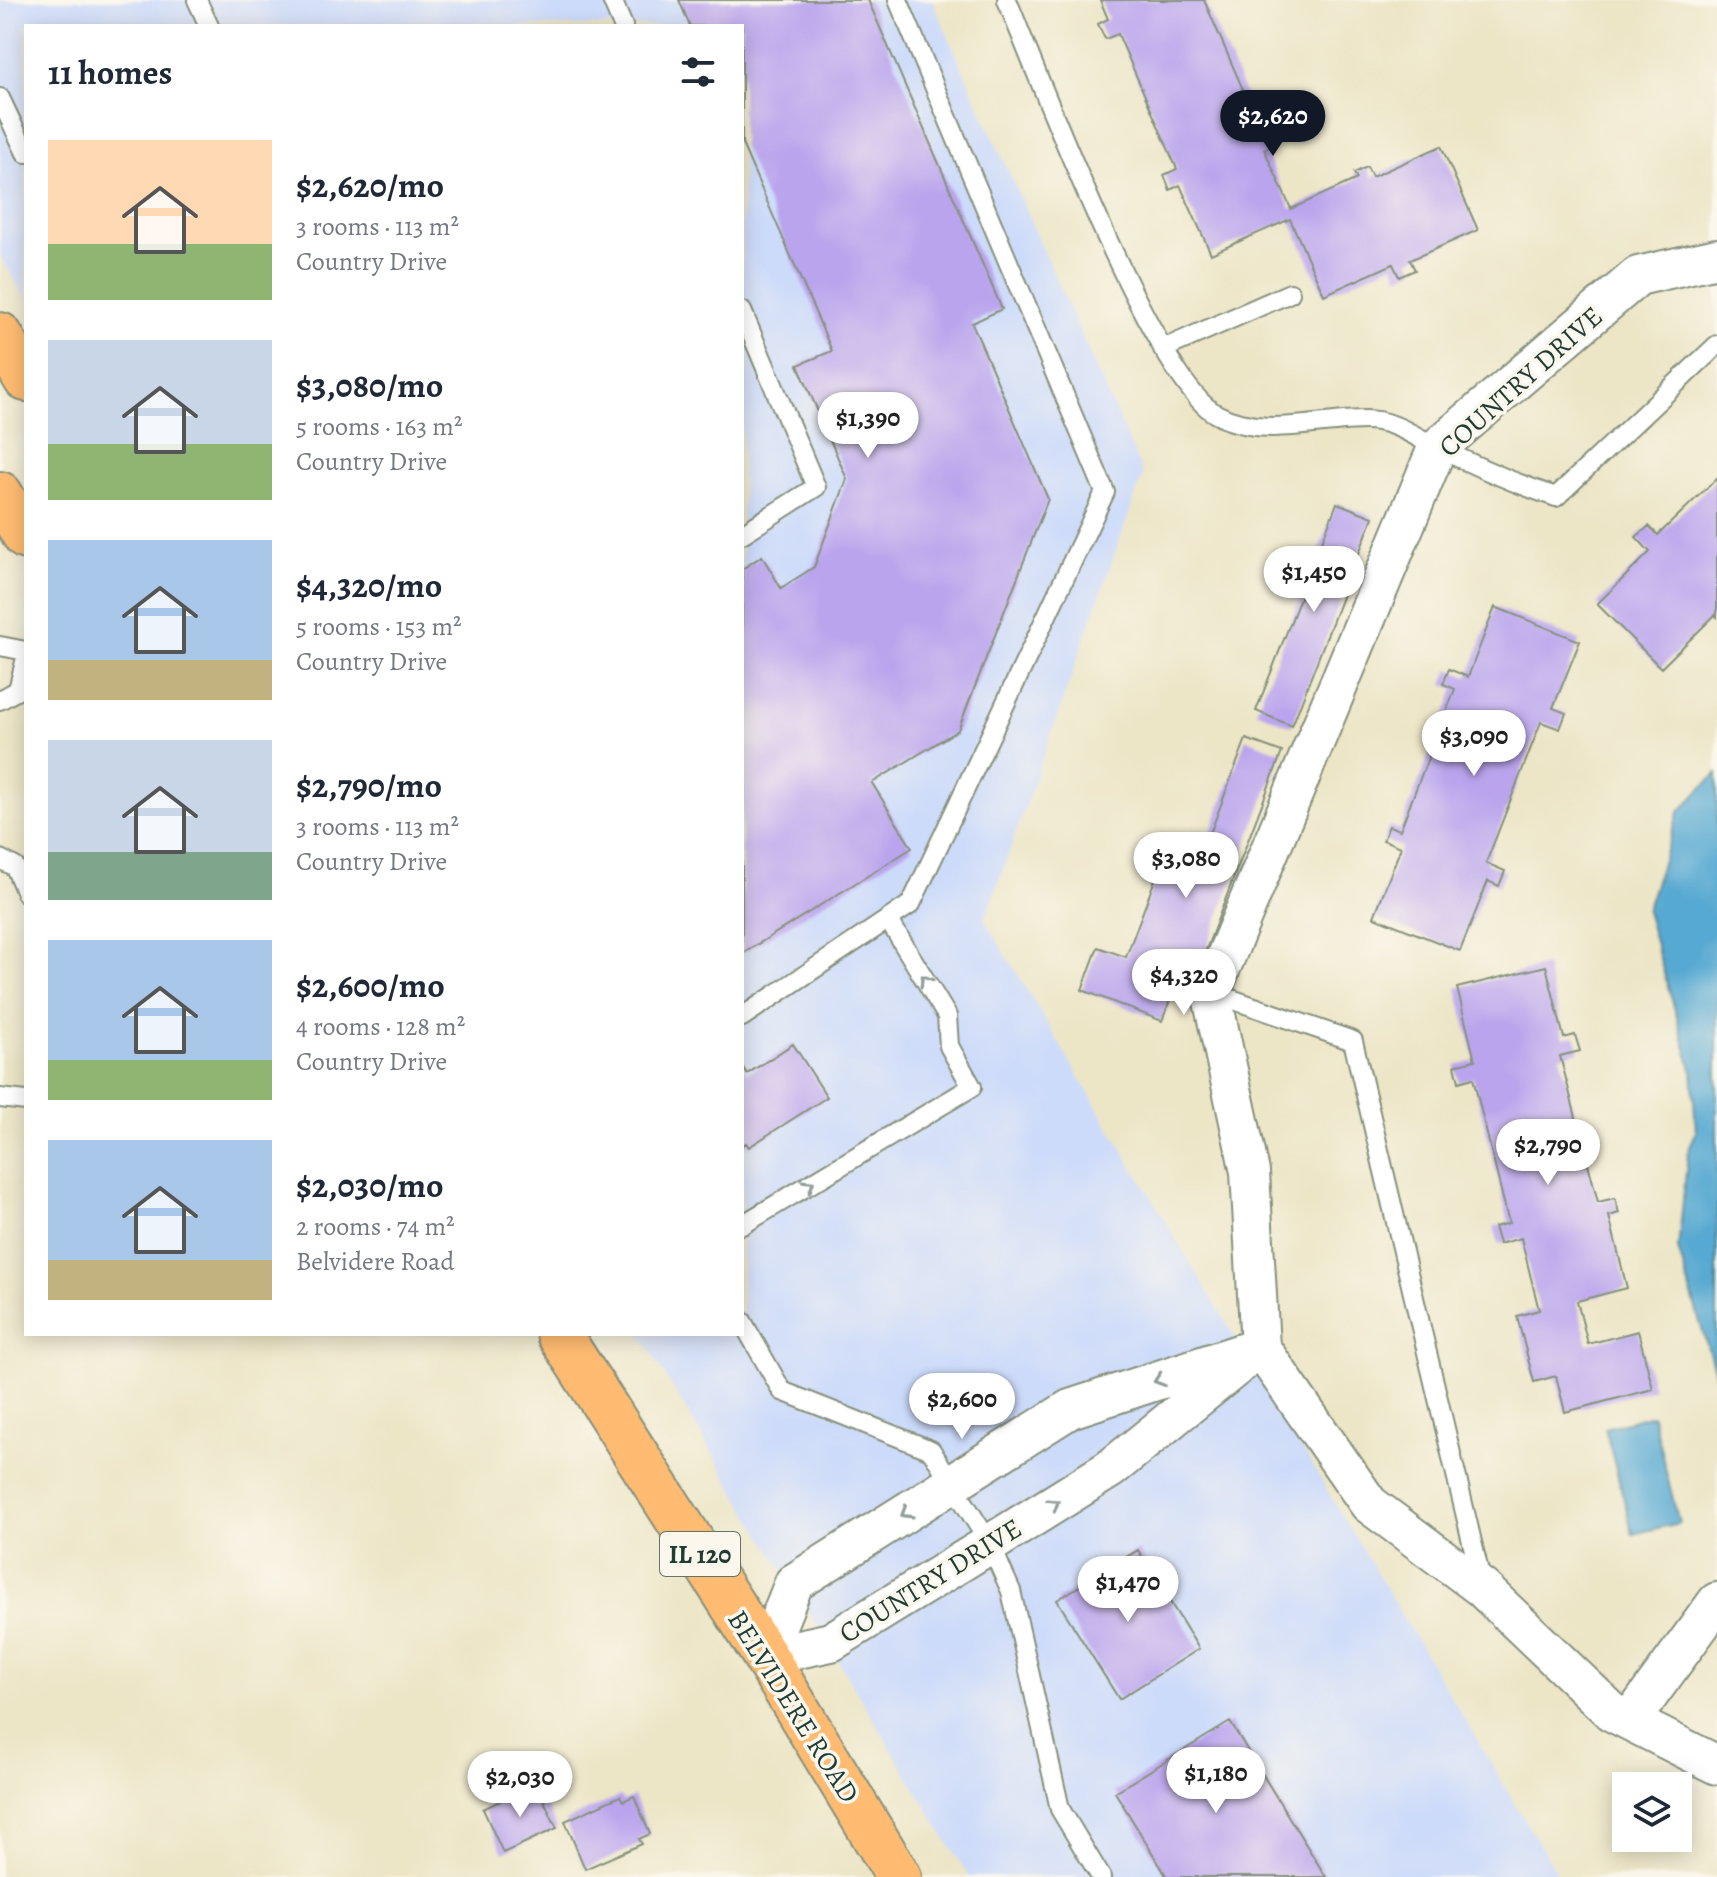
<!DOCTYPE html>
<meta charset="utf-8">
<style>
body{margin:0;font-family:Alegreya,serif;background:#f6f6f7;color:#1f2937;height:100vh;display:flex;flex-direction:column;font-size:30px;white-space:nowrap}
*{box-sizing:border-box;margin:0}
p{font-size:26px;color:#747a83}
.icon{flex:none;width:44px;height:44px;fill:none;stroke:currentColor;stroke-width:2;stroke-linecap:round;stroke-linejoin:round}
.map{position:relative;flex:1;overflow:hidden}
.panel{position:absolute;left:24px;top:24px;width:720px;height:1312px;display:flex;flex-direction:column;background:#fff;border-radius:0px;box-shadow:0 4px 20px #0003}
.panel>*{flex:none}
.controls{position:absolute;left:1612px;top:1772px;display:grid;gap:16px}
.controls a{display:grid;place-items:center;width:80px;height:80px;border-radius:0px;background:#fff;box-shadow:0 4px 20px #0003;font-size:40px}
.price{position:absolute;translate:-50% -68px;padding:0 18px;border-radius:28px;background:#fff;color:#222;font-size:26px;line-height:52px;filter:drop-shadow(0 2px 4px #0008)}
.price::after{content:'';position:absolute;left:50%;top:48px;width:24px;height:18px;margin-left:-12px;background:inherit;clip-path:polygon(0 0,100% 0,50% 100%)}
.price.active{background:#111827;color:#fff}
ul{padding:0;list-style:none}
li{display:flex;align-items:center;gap:24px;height:200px;padding:0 24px}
li span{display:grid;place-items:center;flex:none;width:224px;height:160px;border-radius:0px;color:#555}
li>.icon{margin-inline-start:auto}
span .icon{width:96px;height:96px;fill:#fffc;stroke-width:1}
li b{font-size:34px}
h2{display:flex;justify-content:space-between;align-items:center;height:96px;padding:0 24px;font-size:34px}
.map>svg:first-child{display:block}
</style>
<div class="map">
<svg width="1717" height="1877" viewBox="0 0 1717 1877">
<rect width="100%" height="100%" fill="#fbf7ec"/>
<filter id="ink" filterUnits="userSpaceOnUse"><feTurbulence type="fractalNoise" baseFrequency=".0125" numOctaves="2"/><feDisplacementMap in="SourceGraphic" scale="16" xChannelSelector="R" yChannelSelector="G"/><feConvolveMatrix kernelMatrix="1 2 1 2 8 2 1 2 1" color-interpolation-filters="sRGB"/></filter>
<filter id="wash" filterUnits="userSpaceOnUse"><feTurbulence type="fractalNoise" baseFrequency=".006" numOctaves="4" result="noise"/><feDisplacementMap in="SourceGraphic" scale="32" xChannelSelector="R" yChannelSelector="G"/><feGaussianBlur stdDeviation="1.8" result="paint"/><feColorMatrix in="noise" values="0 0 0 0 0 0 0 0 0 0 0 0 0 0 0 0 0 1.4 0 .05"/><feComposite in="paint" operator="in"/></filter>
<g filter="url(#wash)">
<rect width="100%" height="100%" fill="#ece5c6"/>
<path fill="#cddbfa" d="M0,0H932L1143,474L985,920L1559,1877H969L640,1334H742V26H26V300L0,255Z"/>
<path fill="#57a9d2" stroke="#3b7383" stroke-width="2" d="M1717,773V1379L1678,1249L1688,1152L1696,1132L1692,1069L1646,911L1679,812Z
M1652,1415L1679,1523L1633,1534L1605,1428Z"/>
<g id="blocks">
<path fill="#baa4ed" d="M679,0H868L1002,309L972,323L1048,499L958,730L872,783L912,848L742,954V569L762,556L781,588L814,567L847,479L798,365L832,351L742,144V26H690Z
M1100,0H1204L1261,131L1268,128L1275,144L1264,149L1291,209L1357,179L1354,173L1367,167L1372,177L1441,146L1478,230L1410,260L1415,270L1399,277L1393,264L1324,295L1290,219L1211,254L1180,185L1170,190L1164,175L1177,169L1118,34L1105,39L1098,24L1108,19Z
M1717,478V617L1715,615L1661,668L1597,604L1650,552L1636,537L1649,526L1658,535Z
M1337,503L1373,517L1292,726L1256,711Z
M1495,607L1580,641L1553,708L1566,713L1560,729L1541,722L1486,863L1505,871L1499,886L1488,881L1460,951L1374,917L1401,847L1383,840L1389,826L1400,830L1455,689L1443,684L1449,669L1468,677Z
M1246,739L1282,752L1202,960L1187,955L1162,1021L1082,990L1098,947L1126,957L1160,866L1193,878Z
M1546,966L1564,1038L1575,1035L1580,1051L1560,1056L1598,1202L1615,1198L1619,1213L1609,1216L1627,1288L1577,1301L1588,1344L1638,1331L1653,1389L1565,1412L1556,1376L1534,1382L1517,1316L1539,1310L1521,1238L1499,1244L1494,1227L1509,1223L1473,1078L1459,1082L1455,1065L1475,1060L1457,988Z
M793,1044L827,1097L749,1147L746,1143L742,1146V1066L747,1074Z
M1138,1550L1199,1649L1119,1699L1057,1600Z
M1230,1722L1326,1877H1167L1115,1792Z
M536,1784L557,1828L503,1853L483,1809Z
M620,1796L623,1801L634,1796L650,1834L639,1839L642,1844L585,1869L565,1821Z"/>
</g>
</g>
<g filter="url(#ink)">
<use href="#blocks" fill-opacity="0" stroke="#86917d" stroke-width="2"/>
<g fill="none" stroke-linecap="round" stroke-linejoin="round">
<g stroke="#86917d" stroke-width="22">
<path id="lane" d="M197,0L209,26
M612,0L623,26
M1007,0C1039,78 1154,380 1216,414C1262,439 1317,420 1366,420C1394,420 1415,437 1439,448C1477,467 1516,484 1556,497L1717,345
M0,98L26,153
M742,311L816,487L742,534
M1163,349L1290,293
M0,646L26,651
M0,700L18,690L26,658
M0,859L15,867L26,893
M1211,992L1353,1041L1482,1584
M742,1017L911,904L1105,492L898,0
M0,1098L26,1101
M742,1225L972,1087L949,1046L947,1016L888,919
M742,1321L782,1391L931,1450L990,1544L1011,1591L1060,1809L1101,1877"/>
</g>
<g stroke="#86917d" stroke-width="42">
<path id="street" d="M1717,258L1638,276L1437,448L1211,992L1250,1172L1260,1347L1369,1504L1482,1588L1612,1712L1717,1765
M765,1656L794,1583L1070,1409L1260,1347
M765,1656L831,1642L990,1544L1110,1469L1242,1362
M1630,1721L1717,1602"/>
</g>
<g stroke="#86917d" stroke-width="48">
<path id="primary" d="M0,335L26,379
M0,494L26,537
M559,1334L765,1656L899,1877"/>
</g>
<use href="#lane" stroke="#fff" stroke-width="18"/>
<use href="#street" stroke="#fff" stroke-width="38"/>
<use href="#primary" stroke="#ffbb71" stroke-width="44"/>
</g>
<defs><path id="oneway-chevron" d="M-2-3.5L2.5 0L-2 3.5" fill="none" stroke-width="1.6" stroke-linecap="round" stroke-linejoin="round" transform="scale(2)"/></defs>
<g stroke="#8f9e9a">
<use href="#oneway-chevron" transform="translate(925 980) rotate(-122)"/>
<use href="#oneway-chevron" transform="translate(809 1185) rotate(-31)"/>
<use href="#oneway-chevron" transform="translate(1159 1380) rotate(162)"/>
<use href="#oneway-chevron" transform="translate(1054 1504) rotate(-32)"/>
<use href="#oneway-chevron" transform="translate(906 1513) rotate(148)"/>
</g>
</g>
<g text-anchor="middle" stroke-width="7" stroke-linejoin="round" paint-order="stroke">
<rect fill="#fbf7ec" stroke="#61756b" stroke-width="2" x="660" y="1532" width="80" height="44" rx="6"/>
<g font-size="26" font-weight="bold" fill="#1f3d34">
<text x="700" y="1563">IL 120</text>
</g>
<g font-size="28" fill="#1f3d34" stroke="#fbf7ec">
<text transform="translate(1520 381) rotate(-42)" y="10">COUNTRY DRIVE</text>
<text transform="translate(930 1580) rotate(-32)" y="10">COUNTRY DRIVE</text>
<text transform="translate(794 1706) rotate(58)" y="10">BELVIDERE ROAD</text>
</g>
</g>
</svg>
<div class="controls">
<a><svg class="icon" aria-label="layers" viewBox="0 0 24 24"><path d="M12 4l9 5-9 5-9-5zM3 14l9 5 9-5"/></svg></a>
</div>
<b class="price active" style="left:1273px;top:158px">$2,620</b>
<b class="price" style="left:868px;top:460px">$1,390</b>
<b class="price" style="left:1314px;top:614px">$1,450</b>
<b class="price" style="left:1474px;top:778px">$3,090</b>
<b class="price" style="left:1186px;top:900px">$3,080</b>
<b class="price" style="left:1184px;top:1017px">$4,320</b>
<b class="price" style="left:1548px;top:1187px">$2,790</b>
<b class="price" style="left:962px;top:1441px">$2,600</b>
<b class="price" style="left:1128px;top:1624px">$1,470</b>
<b class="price" style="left:1216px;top:1815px">$1,180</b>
<b class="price" style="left:520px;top:1819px">$2,030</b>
<section class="panel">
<h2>11 homes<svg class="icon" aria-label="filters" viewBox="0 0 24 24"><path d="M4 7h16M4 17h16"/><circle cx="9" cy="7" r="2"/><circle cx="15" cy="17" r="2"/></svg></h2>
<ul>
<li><span style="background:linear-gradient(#ffd9b3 65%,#8fb573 0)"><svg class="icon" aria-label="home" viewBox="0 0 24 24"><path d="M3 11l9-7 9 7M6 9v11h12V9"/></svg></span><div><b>$2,620/mo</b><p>3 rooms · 113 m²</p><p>Country Drive</p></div></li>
<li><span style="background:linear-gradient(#c9d6e8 65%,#8fb573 0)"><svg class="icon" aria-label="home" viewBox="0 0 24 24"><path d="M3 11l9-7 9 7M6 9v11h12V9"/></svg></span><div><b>$3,080/mo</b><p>5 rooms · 163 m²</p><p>Country Drive</p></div></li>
<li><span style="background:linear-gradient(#a9c7e8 75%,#c2b280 0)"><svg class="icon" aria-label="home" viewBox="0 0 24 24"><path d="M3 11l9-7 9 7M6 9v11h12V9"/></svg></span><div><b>$4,320/mo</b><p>5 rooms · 153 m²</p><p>Country Drive</p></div></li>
<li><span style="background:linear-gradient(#c9d6e8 70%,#7fa58c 0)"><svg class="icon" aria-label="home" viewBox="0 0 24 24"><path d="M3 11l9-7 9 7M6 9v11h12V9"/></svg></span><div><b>$2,790/mo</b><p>3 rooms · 113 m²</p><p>Country Drive</p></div></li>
<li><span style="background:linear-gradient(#a9c7e8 75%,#8fb573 0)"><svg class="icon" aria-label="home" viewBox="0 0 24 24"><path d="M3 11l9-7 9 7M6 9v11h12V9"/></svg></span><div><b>$2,600/mo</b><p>4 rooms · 128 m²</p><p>Country Drive</p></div></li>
<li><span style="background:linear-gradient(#a9c7e8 75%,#c2b280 0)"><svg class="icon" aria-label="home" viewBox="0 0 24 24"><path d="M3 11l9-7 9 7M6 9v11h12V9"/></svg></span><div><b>$2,030/mo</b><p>2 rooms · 74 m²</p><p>Belvidere Road</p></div></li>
</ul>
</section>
</div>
